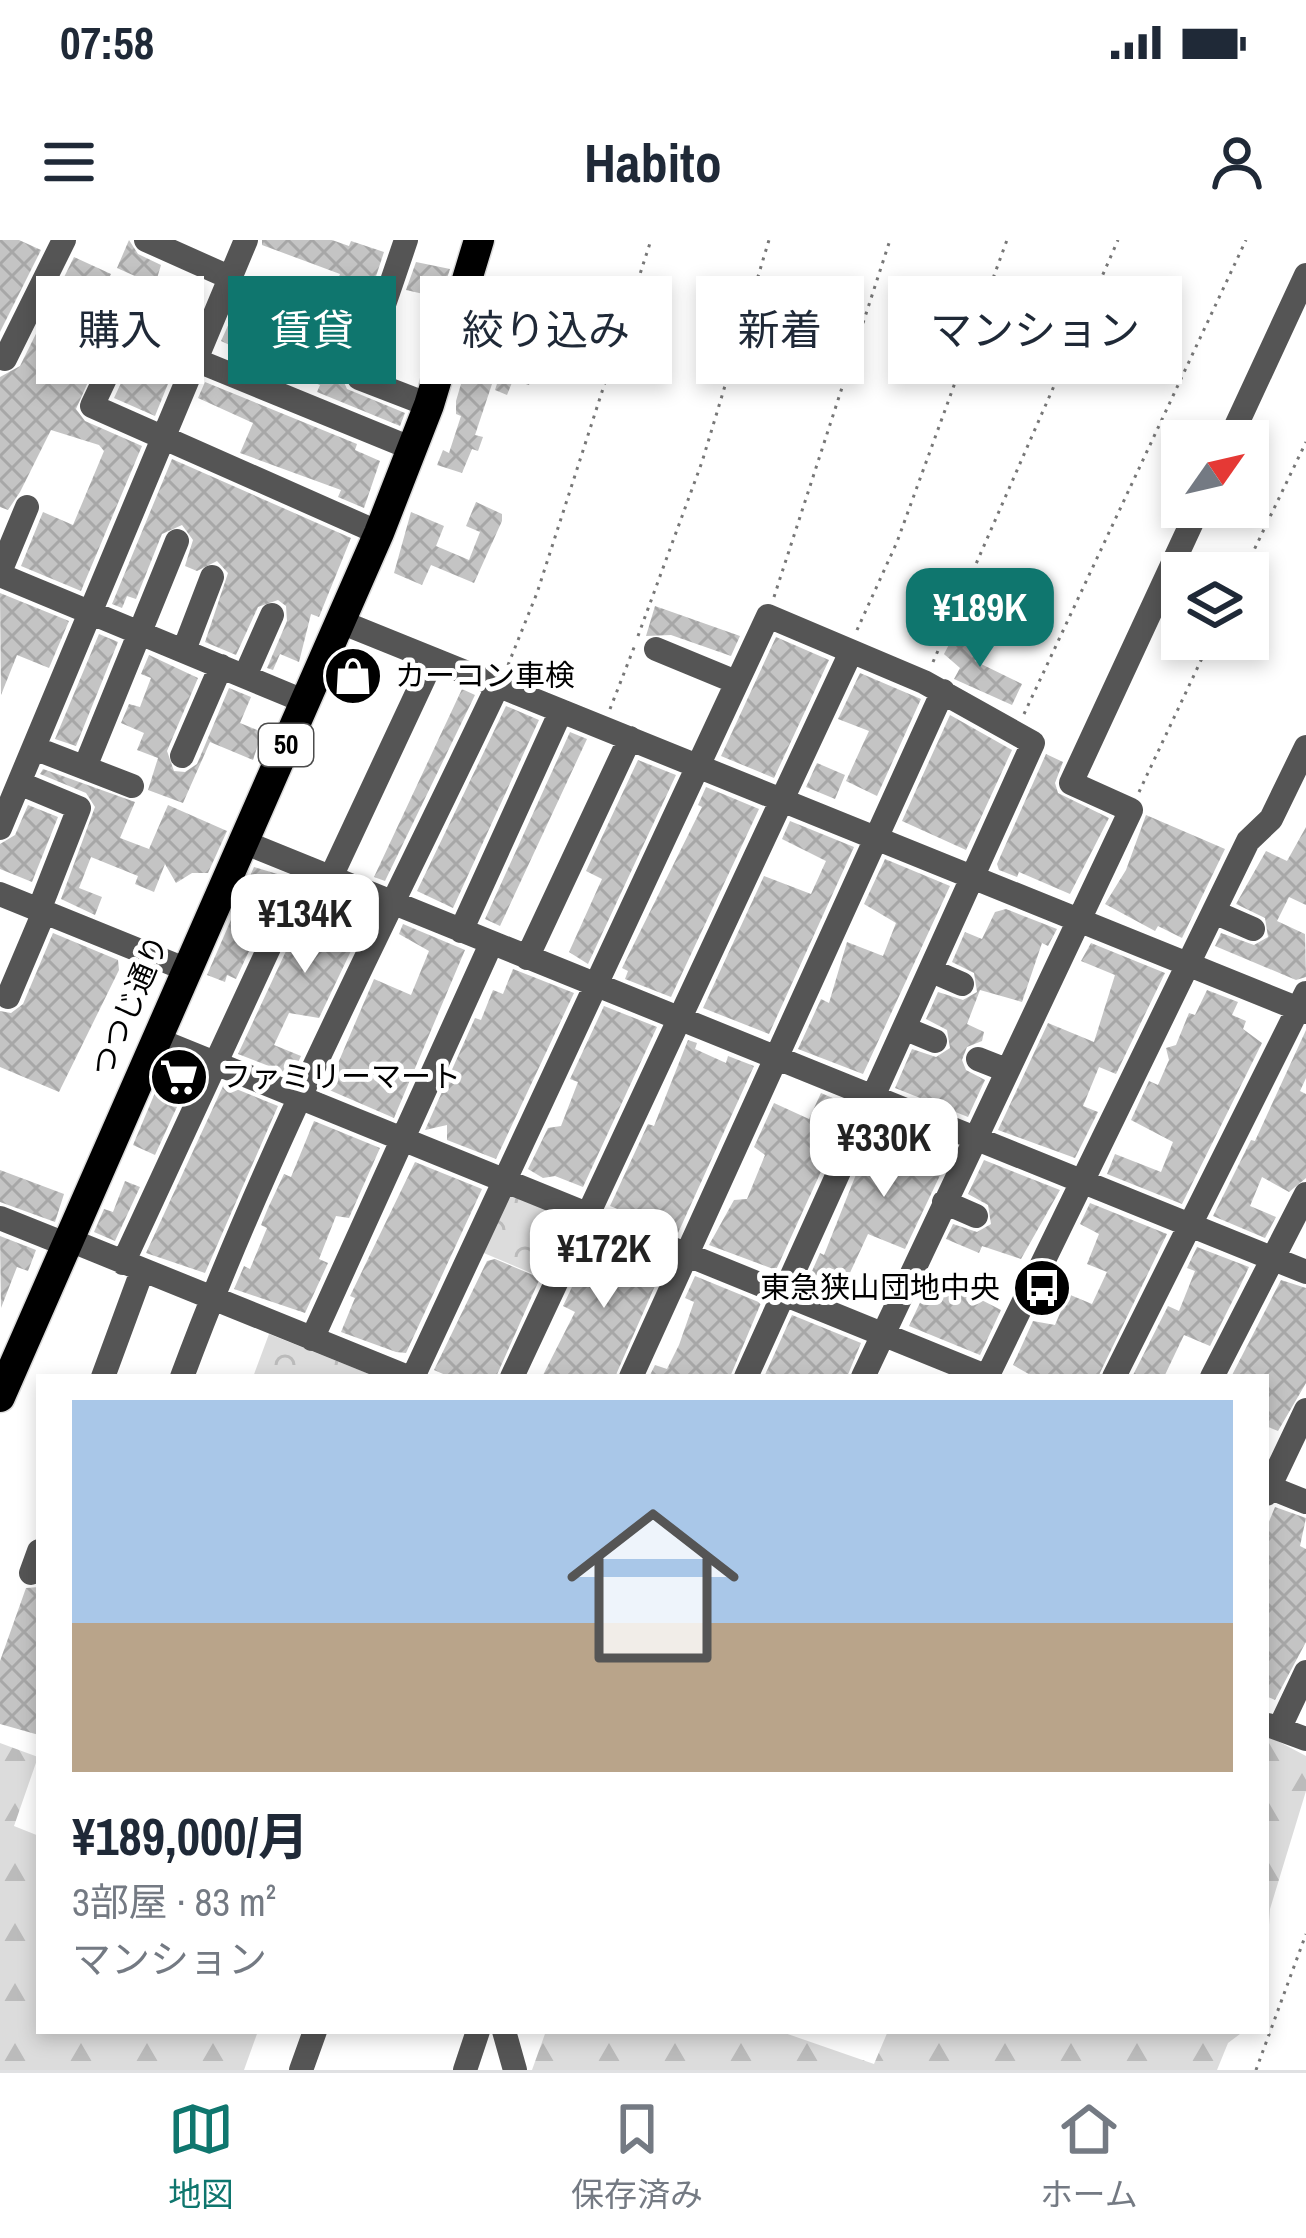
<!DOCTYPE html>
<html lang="ja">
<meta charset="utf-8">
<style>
body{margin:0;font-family:"Archivo Narrow","Noto Sans JP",sans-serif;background:#f6f6f7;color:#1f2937;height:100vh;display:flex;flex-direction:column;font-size:45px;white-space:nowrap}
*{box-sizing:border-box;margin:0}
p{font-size:39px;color:#747a83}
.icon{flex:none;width:66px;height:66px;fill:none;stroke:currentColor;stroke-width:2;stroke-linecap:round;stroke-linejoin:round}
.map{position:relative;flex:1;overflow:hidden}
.panel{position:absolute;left:36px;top:1134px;width:1233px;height:660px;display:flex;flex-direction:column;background:#fff;border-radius:0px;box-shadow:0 6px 18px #0003}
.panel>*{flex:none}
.banner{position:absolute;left:36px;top:36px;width:1236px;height:108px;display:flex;gap:24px}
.needle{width:78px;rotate:56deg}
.fabs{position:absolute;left:1161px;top:180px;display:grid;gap:24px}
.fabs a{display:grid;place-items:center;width:108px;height:108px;border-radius:0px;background:#fff;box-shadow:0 6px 18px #0003;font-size:60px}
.price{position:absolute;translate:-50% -102px;padding:0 27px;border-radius:24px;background:#fff;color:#222;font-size:39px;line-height:78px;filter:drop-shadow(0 3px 6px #0008)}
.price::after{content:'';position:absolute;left:50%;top:72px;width:36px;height:27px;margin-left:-18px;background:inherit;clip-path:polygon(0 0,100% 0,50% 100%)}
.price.selected{background:#0f766e;color:#fff}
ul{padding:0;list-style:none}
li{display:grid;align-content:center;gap:24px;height:636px;padding:0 36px}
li+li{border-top:3px solid #e0e1e3}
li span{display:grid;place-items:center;height:372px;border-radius:0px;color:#555}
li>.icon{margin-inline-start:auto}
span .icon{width:216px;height:216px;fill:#fffc;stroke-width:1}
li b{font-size:51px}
.chip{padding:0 42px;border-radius:0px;background:#fff;box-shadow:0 6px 18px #0003;font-size:42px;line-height:108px}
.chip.selected{background:#0f766e;color:#fff}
.status{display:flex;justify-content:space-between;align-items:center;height:84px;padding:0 60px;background:#fff;direction:ltr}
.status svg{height:33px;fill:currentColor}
header{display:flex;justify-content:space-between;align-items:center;height:156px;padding:0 36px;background:#fff;font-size:54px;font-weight:800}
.tabs{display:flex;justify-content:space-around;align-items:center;height:168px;border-top:3px solid #e0e1e3;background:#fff;font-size:33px;color:#747a83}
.tabs a{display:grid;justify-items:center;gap:6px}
.tabs .selected{color:#0f766e}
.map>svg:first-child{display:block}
</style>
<div class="status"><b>07:58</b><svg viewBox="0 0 49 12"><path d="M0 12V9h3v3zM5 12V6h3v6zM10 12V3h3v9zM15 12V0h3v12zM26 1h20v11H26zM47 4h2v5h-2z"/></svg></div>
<header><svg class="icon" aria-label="menu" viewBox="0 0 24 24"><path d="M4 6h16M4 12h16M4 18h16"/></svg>Habito<svg class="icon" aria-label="person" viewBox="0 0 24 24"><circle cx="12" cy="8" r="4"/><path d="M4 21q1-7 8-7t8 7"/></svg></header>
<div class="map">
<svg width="1306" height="1830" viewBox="0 0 1306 1830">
<defs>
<pattern id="forest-firs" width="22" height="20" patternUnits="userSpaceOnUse" patternTransform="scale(3)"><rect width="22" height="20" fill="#dcdcdc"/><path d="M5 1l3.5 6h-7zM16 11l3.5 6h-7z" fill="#bbb"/></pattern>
<pattern id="park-crowns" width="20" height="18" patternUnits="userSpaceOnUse" patternTransform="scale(3)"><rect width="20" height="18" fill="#dcdcdc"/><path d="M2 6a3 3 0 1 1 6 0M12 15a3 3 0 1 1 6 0" fill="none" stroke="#bbb"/></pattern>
<pattern id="building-cross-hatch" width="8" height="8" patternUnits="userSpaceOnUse" patternTransform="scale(3)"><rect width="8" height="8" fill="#c4c4c4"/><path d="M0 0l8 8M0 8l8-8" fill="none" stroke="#a7a7a7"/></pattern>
</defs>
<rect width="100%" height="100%" fill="#fff"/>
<path fill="url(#forest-firs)" d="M1266,1495L1306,1516V1551L1270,1669L1266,1731Z
M0,1503L38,1517L14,1586L39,1596V1791H258L244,1830H0Z
M546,1791H779L874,1824L888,1791H1244L1228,1803L1217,1830H532Z"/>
<path fill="url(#park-crowns)" d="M507,954L576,978L550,1041L479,1011Z
M269,1094L377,1137H253Z"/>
<path fill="url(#building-cross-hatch)" d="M0,0H19L41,10L0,92Z
M129,0L138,14L161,25L155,45L117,28Z
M262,0H332L349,6L351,1L384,12L358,91L338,87L326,105L330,115L347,122L343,140L347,149L405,173L400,186L317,152L320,145L292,134L294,129L268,119L264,130L232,117L236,108L221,101L231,79L312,112L340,34L262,5Z
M74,17L111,34L93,72L115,82L76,169L85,181L142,206L81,351L21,326L43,272L73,285L104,211L99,205L51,190L20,252L8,270L0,267V137L20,126Z
M416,22L450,29L441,58L406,50Z
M149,45L200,66L187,99L136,78Z
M516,85L545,95L529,145L513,140L507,155L495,150Z
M135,113L174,129L155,176L114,158Z
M466,127L494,138L475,195L483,197L478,211L472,209L462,233L437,225L443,210L449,213L461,176L456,174V161Z
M205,142L357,204L355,210L380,221L364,268L338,257L341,250L240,213L253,183L198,158Z
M172,219L351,298L319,377L311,374L299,422L280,414L273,430L267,428L287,381L286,366L278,360L258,367L236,415L205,402L228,333L217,321L197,331L185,326L193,300L182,285L162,294L136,359L127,356L122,368L112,364Z
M476,262L502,274V281L474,343L431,325L422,345L394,333L411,272L444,286L436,306L469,320L480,292L466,286Z
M0,353L69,381L49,428L17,415L1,455Z
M655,366L740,396L731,416L671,395L646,396Z
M961,393L983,404L975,421L1022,444L1012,465L954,439L960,428L944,414L954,395Z
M99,394L118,402L76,506L55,499Z
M776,397L829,420L774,538L721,516Z
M149,415L198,438L167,511L174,531L185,532L197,524L229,448L251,457L240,483L262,492L253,520L210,502L183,563L148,550L158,518L137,510L144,493L121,483L129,464L140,467L151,438L141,434Z
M860,433L921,459L877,556L846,541L869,491L838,479Z
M462,449L475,455L385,641L374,637Z
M506,466L539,480L453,668L417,651Z
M950,475L1012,510L966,610L902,581Z
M570,492L587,499L500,686L485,679Z
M1046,514L1063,522L1055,543L1058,553L1109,578L1070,654L1019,632L1017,637L999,630L997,624Z
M638,520L676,535L588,724L569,712L602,639L586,631Z
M817,523L845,535L835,559L806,547Z
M43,529L135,562L120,598L149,609L168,565L227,591L208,633H192L176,643L165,624L154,652L135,644L138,636L91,617L79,648L102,657L95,675L61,659L95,567L86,553L40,534Z
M706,547L759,569L671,757L625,739L628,731L622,728L702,567L698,565Z
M28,565L58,577L32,642L0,629V604L15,595Z
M1146,575L1225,609L1182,698L1158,686L1155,691L1105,664L1126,630Z
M790,581L854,607L769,794L703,768L764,636L811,654L826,621L782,599Z
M1306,587V665L1289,657L1277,681L1305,694L1306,737L1296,740L1215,706L1221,693L1254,705L1268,697L1265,678L1236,664L1266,611L1287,621Z
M885,619L950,646L863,834L798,809L821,759L829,763L847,702L883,716L896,683L864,664Z
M254,627L284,636L236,739L227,735L225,742L207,735Z
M315,649L370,671L319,778L289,773L274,805L301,816L292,835L238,814Z
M1006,669L1057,689L1048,706L1042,703L1022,762L980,750L967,784L984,792L982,801L967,807L962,820L966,830L985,840L968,877L895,848L912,809L936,817L950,808L947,790L926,779L938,752L963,760L977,752L974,733L952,722L965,692L982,699L995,672Z
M403,684L465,710L394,878L327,849L374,739L411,755L429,711L399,694Z
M53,693L118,720L119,730L59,852L0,827V771L11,773L23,764Z
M1091,703L1165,733L1116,834L1099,827L1083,866L1098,872L1075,918L998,890L1048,783L1094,802L1115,735L1081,721Z
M513,729L574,753L496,919L447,900V885L425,890L475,778L481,780L493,750L503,754Z
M1207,750L1238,762L1232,775L1246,781L1243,789L1262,803L1182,964L1107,934L1115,914L1161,932L1173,902L1131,880L1149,841L1158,845L1169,820L1166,808L1176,805L1189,773L1195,775Z
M604,766L657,787L583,947L555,936L543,938L528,929L548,888L561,886L578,842L570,839Z
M1306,790V838L1300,851L1306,854V938L1289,952L1262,937L1250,966L1276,977L1265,998L1213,976L1251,900L1255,901Z
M688,800L697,803L695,809L726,823L728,816L754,826L678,993L610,966L648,884L654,886Z
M168,822L193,832L155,915L133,905Z
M224,844L278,866L205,1033L146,1013Z
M821,853L851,866L776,1030L709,1005L734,960L747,959L765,915L754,907L774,863L809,879Z
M881,878L953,908L905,1009L868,994L841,1052L809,1038L820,1013L824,1015L857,932L867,936L882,899L873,896Z
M314,881L380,908L349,978L336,976L319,1019L328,1023L305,1073L234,1049L244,1026L250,1029L267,988L261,985L268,968L284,934L291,937Z
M984,920L1060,950L1021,1019L982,1006L979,1013L946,999L953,984L977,992L991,984L988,965L968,954Z
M415,922L482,949L406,1113L396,1112L341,1092L355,1058L350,1056Z
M0,930L64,954L55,982L0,962Z
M125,941L140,947L115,1001L94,992L104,969L113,972Z
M1090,963L1167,994L1098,1137H1034L1013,1125L1033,1081L1055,1085L1068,1054L1092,1064L1107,1032L1087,1024L1099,994L1080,984Z
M0,996L36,1010L28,1031L17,1027L1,1068Z
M596,996L665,1023L615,1137H542L575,1072L563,1066Z
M1197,1007L1249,1027L1242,1042L1210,1106L1184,1095L1164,1137H1132L1168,1066L1179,1071L1195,1031L1187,1028Z
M495,1019L540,1038L496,1137H450L434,1130L487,1021Z
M933,1035L1001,1070L980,1115L909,1086Z
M695,1036L761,1063L730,1137H649L655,1125L667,1129L679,1105L694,1062L685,1058Z
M1281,1040L1306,1048V1143L1278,1191L1266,1186V1137H1231Z
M792,1075L861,1103L847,1137H764Z
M1275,1267L1306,1278L1300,1306L1306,1309V1402L1275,1460L1266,1456V1289Z
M39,1347V1495L0,1484V1421L26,1348Z"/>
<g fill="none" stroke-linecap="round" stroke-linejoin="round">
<g stroke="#dbdbdb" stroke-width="33">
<path id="major" d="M0,1157L379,293L429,165L479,0"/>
</g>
<path stroke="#777" stroke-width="3" stroke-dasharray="3 6" stroke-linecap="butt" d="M1243,333L1306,202
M774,357L890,0
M857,390L897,302L1007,0
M638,396L702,222L769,0
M933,422L1118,0
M508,425L537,353L651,0
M610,469L635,405
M1024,474L1246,0
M1139,552L1211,399
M1256,1830L1306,1694"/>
<path stroke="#555" stroke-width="24" d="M146,0L231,38
M406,0L359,138L429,165
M342,103L368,112
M5,119L64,0
M1229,201L1306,35
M379,293L92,166L127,92L413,209
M0,332L27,267
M0,335L306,462
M341,382L1306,772
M656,409L736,442
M184,410L212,337
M245,436L272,375
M34,508L132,546
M182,516L221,426
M85,527L177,301
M19,543L79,568L39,670
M0,588L246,0
M241,601L1306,1032
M331,637L433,419
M0,654L185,729
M1214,672L1253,689
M461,691L561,471
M527,718L630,498
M932,731L962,744
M8,757L44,672
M906,789L935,801
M156,799L988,1137
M978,819L1006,830
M944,962L976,976
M0,978L65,1004
M67,999L408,1137
M123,1023L306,628
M312,1099L491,704
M103,1137L142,1031
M182,1137C270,900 390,673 498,445
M413,1137L768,376L924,442L1033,503L746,1137
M512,1137L851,412
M631,1137L943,451
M863,1137L1131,570L1071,543L1199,267
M987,1137L1248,601L1271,579L1306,507
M1114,1137L1306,753
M1212,1137L1306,954
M1266,1246L1306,1262
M1266,1254L1306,1170
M31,1333L39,1311
M1268,1485L1306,1499
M1279,1489L1306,1432
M504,1791L515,1830
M301,1830L315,1791
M465,1830L478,1791"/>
<use href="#major" stroke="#000" stroke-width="30"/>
</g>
<defs>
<g id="shop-disc" transform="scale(3)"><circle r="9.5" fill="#000" stroke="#fff"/><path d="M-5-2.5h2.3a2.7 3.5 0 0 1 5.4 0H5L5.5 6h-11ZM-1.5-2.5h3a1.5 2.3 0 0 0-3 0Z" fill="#fff"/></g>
<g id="supermarket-disc" transform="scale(3)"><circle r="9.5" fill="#000" stroke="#fff"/><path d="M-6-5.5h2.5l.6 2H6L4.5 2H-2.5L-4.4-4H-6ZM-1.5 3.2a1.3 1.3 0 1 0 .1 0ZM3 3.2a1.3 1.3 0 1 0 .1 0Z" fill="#fff"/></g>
<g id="bus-disc" transform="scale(3)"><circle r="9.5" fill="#000" stroke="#fff"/><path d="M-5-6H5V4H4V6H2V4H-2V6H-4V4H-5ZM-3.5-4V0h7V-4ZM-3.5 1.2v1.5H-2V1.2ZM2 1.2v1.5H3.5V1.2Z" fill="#fff"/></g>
</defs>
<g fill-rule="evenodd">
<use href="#shop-disc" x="353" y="436"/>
<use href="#supermarket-disc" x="179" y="837"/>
<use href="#bus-disc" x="1042" y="1048"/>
</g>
<g text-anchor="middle" stroke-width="10" stroke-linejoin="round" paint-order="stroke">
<rect fill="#fff" stroke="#4c4c4c" stroke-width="3" x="259" y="484" width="54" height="42" rx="9"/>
<g font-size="27" font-weight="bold" fill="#000">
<text x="286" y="514">50</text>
</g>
<g font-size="30" fill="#000" stroke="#fff" text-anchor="start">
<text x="395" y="446">カーコン車検</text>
<text x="221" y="847">ファミリーマート</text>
<text x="1000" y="1058" text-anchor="end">東急狭山団地中央</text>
</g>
<g font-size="30" fill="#000" stroke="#fff">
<text transform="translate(130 766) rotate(-67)" y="10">つつじ通り</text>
</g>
</g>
</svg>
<div class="fabs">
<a><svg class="needle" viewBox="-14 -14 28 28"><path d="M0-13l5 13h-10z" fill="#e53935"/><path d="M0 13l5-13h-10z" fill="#747a83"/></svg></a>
<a><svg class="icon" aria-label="layers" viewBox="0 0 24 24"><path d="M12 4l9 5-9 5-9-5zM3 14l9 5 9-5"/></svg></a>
</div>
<b class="price selected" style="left:980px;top:430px">¥189K</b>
<b class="price" style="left:305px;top:736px">¥134K</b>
<b class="price" style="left:884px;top:960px">¥330K</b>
<b class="price" style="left:604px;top:1071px">¥172K</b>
<div class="banner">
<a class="chip">購入</a>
<a class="chip selected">賃貸</a>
<a class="chip">絞り込み</a>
<a class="chip">新着</a>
<a class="chip">マンション</a>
</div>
<section class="panel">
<ul>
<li><span style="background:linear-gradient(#a9c7e8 60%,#b9a48a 0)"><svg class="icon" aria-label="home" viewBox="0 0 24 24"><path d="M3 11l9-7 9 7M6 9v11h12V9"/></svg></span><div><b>¥189,000/月</b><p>3部屋 · 83 m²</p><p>マンション</p></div></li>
</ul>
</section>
</div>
<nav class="tabs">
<a class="selected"><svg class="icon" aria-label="map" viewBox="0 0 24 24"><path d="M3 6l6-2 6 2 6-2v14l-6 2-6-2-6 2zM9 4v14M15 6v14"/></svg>地図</a>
<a><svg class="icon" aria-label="saved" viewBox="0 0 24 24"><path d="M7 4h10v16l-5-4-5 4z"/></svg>保存済み</a>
<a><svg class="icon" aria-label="home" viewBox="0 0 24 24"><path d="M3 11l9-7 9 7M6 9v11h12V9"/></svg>ホーム</a>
</nav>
